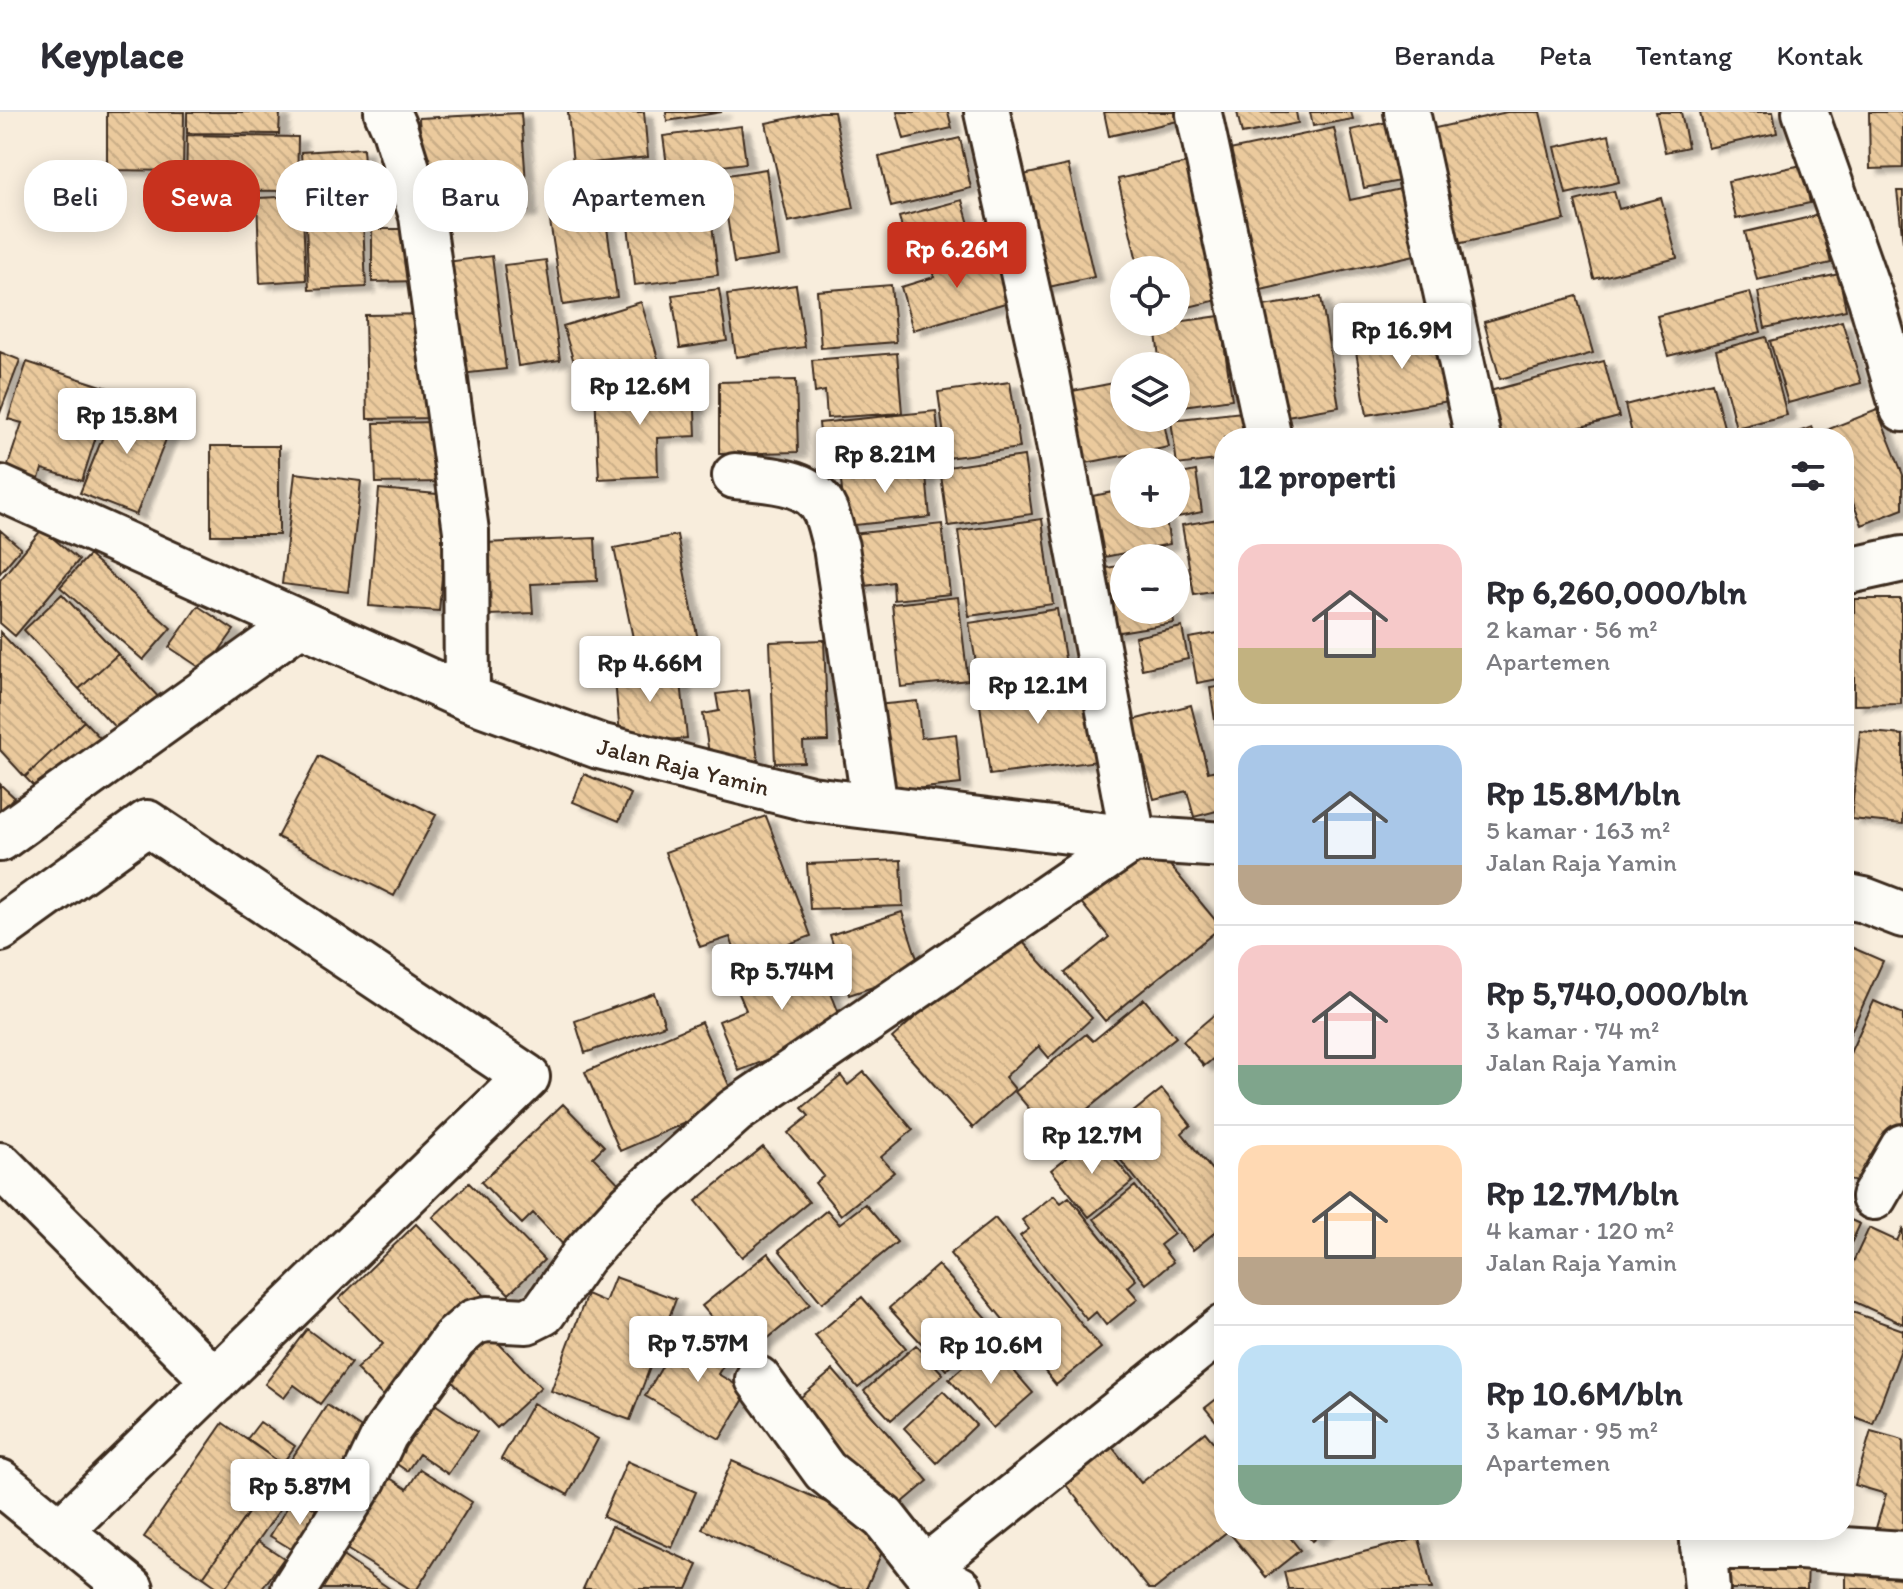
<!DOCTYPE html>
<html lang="id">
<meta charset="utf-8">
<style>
body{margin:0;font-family:Itim,sans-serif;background:#f2f2f3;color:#2b2b33;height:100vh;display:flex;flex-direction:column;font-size:30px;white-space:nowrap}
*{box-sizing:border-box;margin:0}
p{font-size:26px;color:#7c7c81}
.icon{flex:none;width:44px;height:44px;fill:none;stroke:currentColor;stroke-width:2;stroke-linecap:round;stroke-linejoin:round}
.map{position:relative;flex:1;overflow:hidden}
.drawer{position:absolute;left:1214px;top:316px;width:640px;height:1112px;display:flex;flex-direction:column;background:#fff;border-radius:32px;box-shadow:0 4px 20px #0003}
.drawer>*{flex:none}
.banner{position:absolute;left:24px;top:48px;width:760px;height:72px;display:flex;gap:16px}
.tools{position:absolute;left:1110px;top:144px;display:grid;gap:16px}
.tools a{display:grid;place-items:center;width:80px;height:80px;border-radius:50%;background:#fff;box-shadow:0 4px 20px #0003;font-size:40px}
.price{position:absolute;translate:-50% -68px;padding:0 18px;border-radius:8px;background:#fff;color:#222;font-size:26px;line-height:52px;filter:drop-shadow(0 2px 4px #0008)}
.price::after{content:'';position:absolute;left:50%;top:48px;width:24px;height:18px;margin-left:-12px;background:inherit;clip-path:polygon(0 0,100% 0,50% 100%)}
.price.current{background:#c8321e;color:#fff}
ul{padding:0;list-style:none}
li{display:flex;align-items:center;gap:24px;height:200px;padding:0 24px}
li+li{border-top:2px solid #e1e1e2}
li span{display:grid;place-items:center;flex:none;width:224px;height:160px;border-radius:24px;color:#555}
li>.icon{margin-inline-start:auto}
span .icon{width:96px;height:96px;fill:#fffc;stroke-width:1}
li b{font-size:34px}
h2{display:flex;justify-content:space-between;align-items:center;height:96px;padding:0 24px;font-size:34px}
.pill{padding:0 28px;border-radius:32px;background:#fff;box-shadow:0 4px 20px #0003;font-size:28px;line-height:72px}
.pill.current{background:#c8321e;color:#fff}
header{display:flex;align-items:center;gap:48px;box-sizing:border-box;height:112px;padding:0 40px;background:#fff;border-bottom:2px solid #e1e1e2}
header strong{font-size:38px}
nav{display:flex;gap:44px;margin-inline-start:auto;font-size:28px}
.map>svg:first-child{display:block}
</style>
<header>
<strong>Keyplace</strong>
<nav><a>Beranda</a><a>Peta</a><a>Tentang</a><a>Kontak</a></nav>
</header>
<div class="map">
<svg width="1903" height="1477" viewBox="0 0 1903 1477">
<defs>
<pattern id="building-back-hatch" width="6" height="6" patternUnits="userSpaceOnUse" patternTransform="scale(2)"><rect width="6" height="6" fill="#ebca9d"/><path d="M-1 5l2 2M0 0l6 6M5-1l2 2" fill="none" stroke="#caae87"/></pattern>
<filter id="shadow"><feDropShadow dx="9" dy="5" stdDeviation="2" flood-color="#0004"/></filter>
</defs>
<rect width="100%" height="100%" fill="#f8eddc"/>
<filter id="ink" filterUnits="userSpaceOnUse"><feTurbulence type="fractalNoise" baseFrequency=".0125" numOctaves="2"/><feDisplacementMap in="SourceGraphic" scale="16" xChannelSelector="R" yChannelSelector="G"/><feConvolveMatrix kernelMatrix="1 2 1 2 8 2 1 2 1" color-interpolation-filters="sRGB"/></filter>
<g filter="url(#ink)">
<path fill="url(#building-back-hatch)" stroke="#3b2a1e" stroke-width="2" filter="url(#shadow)" d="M107,0H184L183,59L107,58Z
M187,0H280L279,22L187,21Z
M568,0H644L648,45L573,53Z
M666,0H722L667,9Z
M820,0H834L854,96L788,110L766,11Z
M897,0H948L952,16L904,27Z
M1104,0H1175L1178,9L1109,24Z
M1237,0H1296L1298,11L1242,22Z
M1310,0H1351L1353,7L1313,14Z
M1507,0H1540L1565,108L1457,132L1431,17Z
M1656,0H1681L1688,35L1665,40Z
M1700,0H1773L1777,21L1708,36Z
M1869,0H1903V56L1870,57Z
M521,1L528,99L425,105L419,6Z
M1397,8L1410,67L1364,76L1351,18Z
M741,14L746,51L668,61L663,24Z
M1334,16L1350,88L1405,76L1419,142L1252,180L1220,40Z
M187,23L298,25L297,79L186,78Z
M1609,23L1619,70L1566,82L1555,35Z
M960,26L971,76L891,95L879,45Z
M363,36L368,108L305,112L301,40Z
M1200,48L1230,185L1176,198V158H1139L1118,67Z
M1068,53L1094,165L1035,178L1010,66Z
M1802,53L1810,91L1736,107L1728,69Z
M766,57L779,144L734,151L721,64Z
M708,79L718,163L635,173L625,88Z
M1614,79L1619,97L1661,86L1677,146L1594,167L1575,89Z
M1897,79H1903V130Z
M602,81L617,185L563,193L547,90Z
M302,84L306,168L260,171L257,86Z
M962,88L975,133L912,151L899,105Z
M1819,103L1831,151L1757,168L1745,120Z
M363,110L366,175L309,178L306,113Z
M372,117H419V169L372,170Z
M997,137L1012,189L913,218L901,175L934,165L931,156Z
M492,144L506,257L460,262L446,150Z
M546,148L560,248L518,254L504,153Z
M1839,162L1846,198L1765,216L1758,180Z
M796,173L805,235L736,245L727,183Z
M891,173L896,230L821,236L817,179Z
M719,177L727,229L680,236L672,183Z
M1750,180L1761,220L1668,244L1657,204Z
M1577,184L1593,241L1500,267L1484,210Z
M1321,185L1339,295L1281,305L1263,194Z
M641,190L660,253L582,277L563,214Z
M434,202L436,306L367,307L365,203Z
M1220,204L1232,287L1176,295V254H1160L1155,213Z
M1842,209L1861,271L1788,291L1770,229Z
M1437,215L1449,289L1367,303L1354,228Z
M1766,225L1787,303L1736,316L1716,238Z
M0,240L20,248L0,301Z
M897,241L902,301L827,306L825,279L815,281L812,248Z
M1604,249L1619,305L1539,326H1493L1482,281Z
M27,250L111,277L82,369L42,357L37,373L5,362L22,311L8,307Z
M796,268L798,340L719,342V270Z
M1124,269V306H1163L1169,335L1070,354L1057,282Z
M1010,270L1020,336L947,346L938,280Z
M1712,270L1724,315L1683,326H1633L1625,293Z
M694,273L696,324L657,326L658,364L599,367L595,278Z
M119,285L174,307L136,403L80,381Z
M1877,298L1903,363V397L1862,413L1844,369V326H1827L1824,319Z
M936,299L941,347L872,354V349L823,354L819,311Z
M1242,300L1244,326H1224V347L1177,353L1171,308Z
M440,310L441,370L376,371L374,311Z
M1812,315L1817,326H1782Z
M1607,320L1608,326H1581Z
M211,334H279V423H211Z
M1024,344L1032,402L948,414L940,356Z
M925,353L930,405L846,414L840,361Z
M1196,359L1202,400L1178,405L1176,363Z
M295,361L361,369L348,480L282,472Z
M379,377L449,383L439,499L369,494Z
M1124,378V402H1165L1170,432L1084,449L1071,388Z
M1224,406V478L1194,483L1182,413Z
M1042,407L1053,492L969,504L958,419Z
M942,412L950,482L894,488L893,470L858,475L852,422Z
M42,417L79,448L15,524L0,511V468Z
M0,418L21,436L0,461Z
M677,423L699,533L637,545L614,436Z
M595,426L597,469L531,472L533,501L489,503L484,431Z
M89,443L171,516L143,548L60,475Z
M1124,453V498H1172L1174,511L1101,523L1089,459Z
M62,482L118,542L79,577L24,518Z
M958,485L968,568L901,575L892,492Z
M1854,487H1901V592L1854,593Z
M198,494L234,518L205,559L169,535Z
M1057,497L1067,559L980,573L969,511Z
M1182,515L1188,547L1142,557L1135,525Z
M0,520L84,609L25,665L0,638Z
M1224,520V566L1197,571L1189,526Z
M824,528L828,629L803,630L804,650L775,651L770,530Z
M118,542L163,590L124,625L79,577Z
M679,551L687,626L621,633L614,558Z
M1086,564L1098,649L990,663L978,579Z
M1224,574V640L1220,641L1210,576Z
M749,578L758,649L711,655L703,602L719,599L716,582Z
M917,589L921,626L956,622L961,672L886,680L876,593Z
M1191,593L1208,660L1224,656V697L1194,705L1187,679L1154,687L1133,608Z
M84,609L107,633L48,689L25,665Z
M1860,619L1903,623V712L1851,707Z
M319,644L436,703L394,784L277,725Z
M584,662L631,682L619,709L573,690Z
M0,672L14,685L0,700Z
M766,704L811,824L739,850L730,825L700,835L665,740Z
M1150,729L1221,815L1105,909L1065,861L1109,825L1079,788Z
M901,748L903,794L810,797L807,752Z
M902,800L921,859L849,883L830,823Z
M1012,818L1092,906L1049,946L1039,934L1005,965L1015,977L973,1016L892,926Z
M1844,832L1883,849L1844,935Z
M815,840L845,917L739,959L719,909L746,898L735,872Z
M654,881L665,913L585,941L575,909Z
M1144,887L1176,925L1053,1025L1015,980L1086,922L1093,929Z
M1874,889L1903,902V1016L1874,1078L1844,1065V954Z
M1223,895L1224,938L1204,954L1183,929Z
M701,910L736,989L620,1039L585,960Z
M864,960L913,1018L881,1045L894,1060L841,1103L815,1071L824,1064L788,1021L809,1004L802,996L841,964L848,973Z
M1162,977L1191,1013L1182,1021L1224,1073V1113L1193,1138L1102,1025Z
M563,992L604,1034L593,1045L630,1083L570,1140L533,1101L522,1112L481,1070Z
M1095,1023L1133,1069L1089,1105L1051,1058Z
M763,1035L809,1090L742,1145L696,1089Z
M469,1071L544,1148L509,1182L433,1105Z
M1135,1074L1174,1122L1160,1133L1173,1150L1146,1172L1094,1107Z
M1054,1083L1061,1091L1069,1085L1136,1168L1128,1175L1138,1187L1106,1213L1096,1200L1087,1208L1020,1124L1029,1117L1022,1108Z
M865,1092L897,1130L822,1191L779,1138L827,1098L839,1112Z
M1844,1105L1860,1112L1844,1147Z
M995,1106L1101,1236L1056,1273L950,1142Z
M416,1112L486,1185L383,1284L356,1257L383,1232L339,1187Z
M1869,1116L1897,1129L1903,1116V1212L1844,1185V1169Z
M768,1141L810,1192L745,1245L702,1194Z
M938,1153L995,1216L946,1258L889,1196Z
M615,1165L676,1187L630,1308L551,1279L587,1182L605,1190Z
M862,1185L906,1236L858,1276L815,1224Z
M1844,1197L1903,1218V1232L1873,1312L1844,1301Z
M479,1211L541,1275L497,1316L436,1253Z
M685,1215L731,1241L718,1262L748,1280L720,1327L645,1284Z
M307,1217L351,1251L320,1292L294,1273L284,1286L265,1272Z
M990,1231L1033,1281L993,1316L949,1267Z
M916,1233L943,1262L891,1308L864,1279Z
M833,1258L928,1369L889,1402L794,1291Z
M943,1279L976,1313L937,1351L904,1316Z
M418,1281L477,1320L448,1362L419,1342L407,1359L378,1339Z
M1224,1281V1319L1205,1296Z
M533,1291L598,1327L568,1383L501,1347Z
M327,1293L378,1327L331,1400L279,1366Z
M260,1310L295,1334L282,1352L247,1327Z
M223,1311L282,1352L203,1465L144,1425Z
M1871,1319L1903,1328V1423L1876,1416L1886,1382L1855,1373Z
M1205,1320L1224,1343V1418H1284L1300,1438L1266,1465L1228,1419L1155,1477H1149L1062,1368L1108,1330L1141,1371Z
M627,1349L696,1380L672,1436L603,1405Z
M732,1349L891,1419L866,1477H840L702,1417Z
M420,1357L472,1390L417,1477H410L337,1431L382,1361L407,1377Z
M272,1367L292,1380L226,1475L220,1477L203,1465Z
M294,1384L331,1407L306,1446L270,1424Z
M612,1414L698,1453L687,1477H583Z
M1303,1418H1326L1312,1429Z
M1419,1426L1432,1477H1288L1284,1460Z
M258,1429L284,1446L262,1477H230L226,1475Z
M334,1438L390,1477H305Z
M1712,1450L1808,1451L1807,1477H1712Z
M1846,1460L1903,1461V1477H1846Z"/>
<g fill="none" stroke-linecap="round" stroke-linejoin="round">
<g stroke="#3b2a1e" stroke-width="50">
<path id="minor" d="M387,0L395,18L422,104L466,419L467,586
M1407,0L1478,326
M1805,0L1871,187L1903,297
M1199,2L1269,326
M735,364C765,368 810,366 825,399C830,410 832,423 836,435L875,695
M0,376L467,586L599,634L811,687L1133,727L1224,733
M1844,460L1903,447
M0,727L299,512
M1844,784L1864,788L1903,803
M0,817L147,711L527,965L60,1419
M0,1053L215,1269
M1874,1085L1903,1035
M758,1267L825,1359L884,1406L924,1457L960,1477
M0,1370L131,1477
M1702,1418L1707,1477
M1703,1435H1800L1903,1442
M924,1457L1224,1215
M294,1477L363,1368L385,1322L454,1227L474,1210L487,1207L527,1209L543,1201L583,1144L630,1093L735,999L1133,727L1046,262L987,0"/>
</g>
<use href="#minor" stroke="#fdfcf7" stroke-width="44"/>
</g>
</g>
<g text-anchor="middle" stroke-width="7" stroke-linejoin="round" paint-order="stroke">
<g font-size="24" fill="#3b2a1e" stroke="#fdfcf7">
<text transform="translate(683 655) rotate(14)" y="8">Jalan Raja Yamin</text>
</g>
</g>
</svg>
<div class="tools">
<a><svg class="icon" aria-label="locate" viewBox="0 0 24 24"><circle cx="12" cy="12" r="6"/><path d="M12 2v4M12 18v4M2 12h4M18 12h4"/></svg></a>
<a><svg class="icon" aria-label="layers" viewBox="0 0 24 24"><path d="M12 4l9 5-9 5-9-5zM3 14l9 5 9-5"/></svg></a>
<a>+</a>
<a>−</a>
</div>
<b class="price current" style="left:957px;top:178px">Rp 6.26M</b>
<b class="price" style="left:1402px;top:259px">Rp 16.9M</b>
<b class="price" style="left:640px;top:315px">Rp 12.6M</b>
<b class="price" style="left:127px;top:344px">Rp 15.8M</b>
<b class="price" style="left:885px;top:383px">Rp 8.21M</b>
<b class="price" style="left:650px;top:592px">Rp 4.66M</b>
<b class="price" style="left:1038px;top:614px">Rp 12.1M</b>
<b class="price" style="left:782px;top:900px">Rp 5.74M</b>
<b class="price" style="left:1092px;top:1064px">Rp 12.7M</b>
<b class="price" style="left:698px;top:1272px">Rp 7.57M</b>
<b class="price" style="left:991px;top:1274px">Rp 10.6M</b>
<b class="price" style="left:300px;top:1415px">Rp 5.87M</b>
<div class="banner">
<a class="pill">Beli</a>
<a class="pill current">Sewa</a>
<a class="pill">Filter</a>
<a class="pill">Baru</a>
<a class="pill">Apartemen</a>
</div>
<section class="drawer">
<h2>12 properti<svg class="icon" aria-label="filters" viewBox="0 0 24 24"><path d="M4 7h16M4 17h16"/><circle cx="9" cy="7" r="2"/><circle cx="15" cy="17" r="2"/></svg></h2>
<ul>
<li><span style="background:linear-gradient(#f6c9c9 65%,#c2b280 0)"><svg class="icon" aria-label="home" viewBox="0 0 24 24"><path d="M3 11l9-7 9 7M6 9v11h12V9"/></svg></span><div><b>Rp 6,260,000/bln</b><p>2 kamar · 56 m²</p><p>Apartemen</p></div></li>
<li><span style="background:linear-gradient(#a9c7e8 75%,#b9a48a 0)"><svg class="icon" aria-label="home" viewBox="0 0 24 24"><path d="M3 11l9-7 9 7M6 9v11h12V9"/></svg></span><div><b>Rp 15.8M/bln</b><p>5 kamar · 163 m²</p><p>Jalan Raja Yamin</p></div></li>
<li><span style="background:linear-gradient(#f6c9c9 75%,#7fa58c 0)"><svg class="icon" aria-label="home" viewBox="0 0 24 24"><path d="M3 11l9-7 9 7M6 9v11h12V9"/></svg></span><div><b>Rp 5,740,000/bln</b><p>3 kamar · 74 m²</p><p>Jalan Raja Yamin</p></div></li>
<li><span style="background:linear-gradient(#ffd9b3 70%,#b9a48a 0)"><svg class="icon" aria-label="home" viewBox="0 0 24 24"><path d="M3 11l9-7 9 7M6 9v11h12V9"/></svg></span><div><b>Rp 12.7M/bln</b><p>4 kamar · 120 m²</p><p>Jalan Raja Yamin</p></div></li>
<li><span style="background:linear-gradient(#bfe0f5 75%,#7fa58c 0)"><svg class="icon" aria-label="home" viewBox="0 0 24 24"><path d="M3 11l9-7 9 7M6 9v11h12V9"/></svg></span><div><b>Rp 10.6M/bln</b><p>3 kamar · 95 m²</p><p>Apartemen</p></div></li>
</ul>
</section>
</div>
